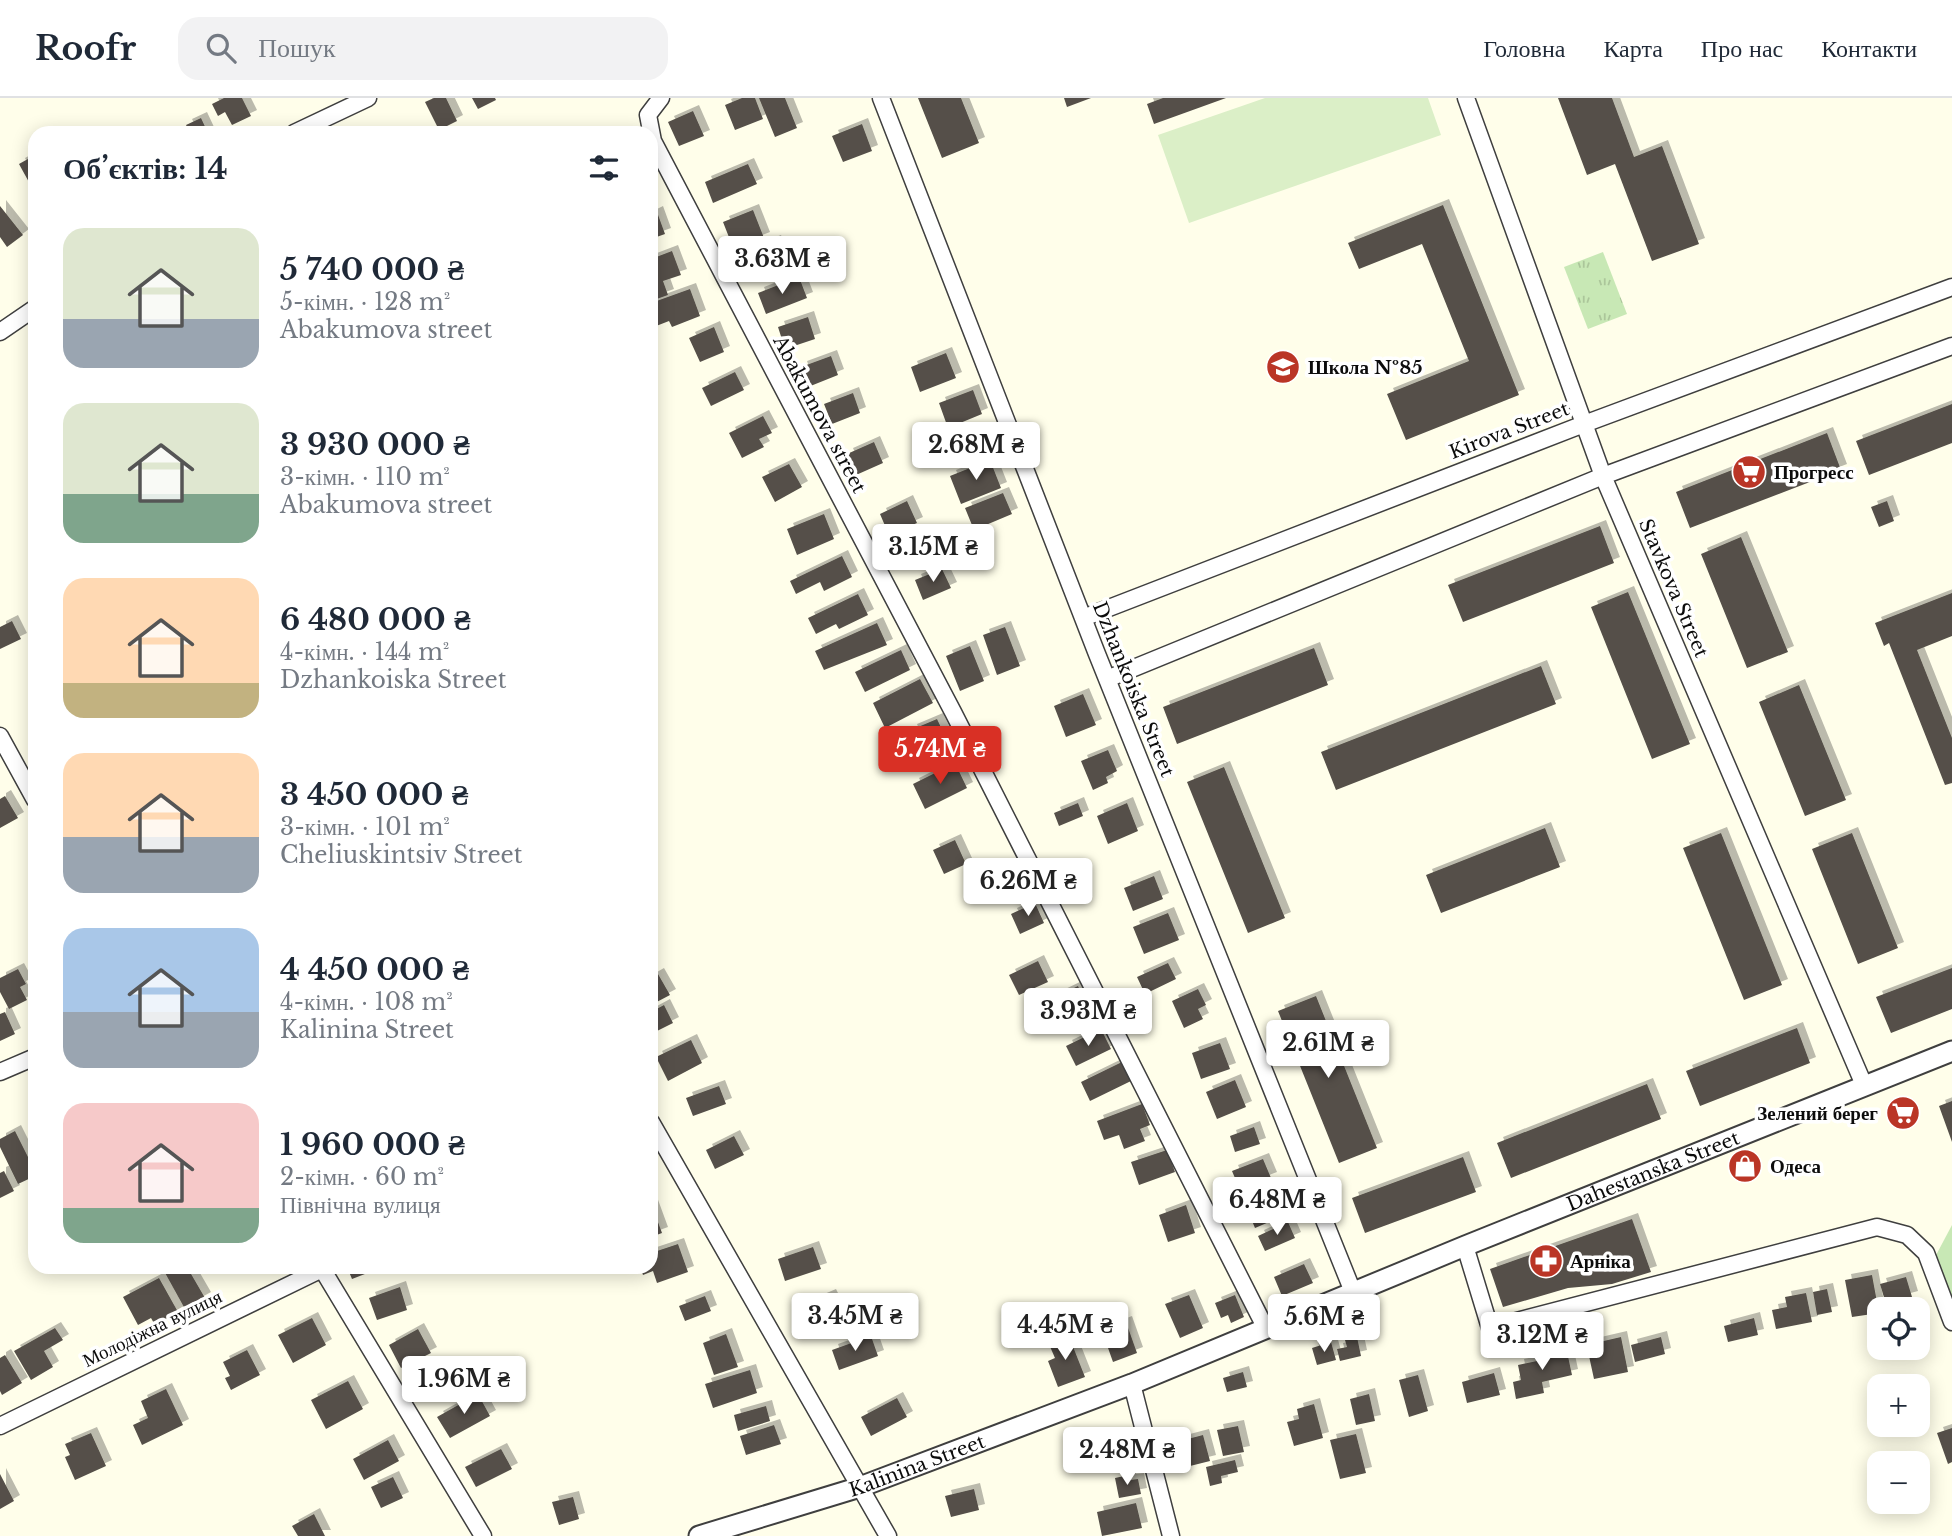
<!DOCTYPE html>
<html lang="uk">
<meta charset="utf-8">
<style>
body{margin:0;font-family:"Libre Baskerville",serif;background:#f2f2f3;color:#1f2937;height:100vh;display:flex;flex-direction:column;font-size:26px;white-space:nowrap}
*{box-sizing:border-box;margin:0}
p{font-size:23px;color:#747a83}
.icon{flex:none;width:38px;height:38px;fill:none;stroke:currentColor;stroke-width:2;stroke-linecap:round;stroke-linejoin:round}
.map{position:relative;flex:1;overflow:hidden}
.sheet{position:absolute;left:28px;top:28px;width:630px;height:1148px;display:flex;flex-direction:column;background:#fff;border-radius:21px;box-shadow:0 4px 18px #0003}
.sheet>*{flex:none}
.fabs{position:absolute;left:1867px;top:1199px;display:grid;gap:14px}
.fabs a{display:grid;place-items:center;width:63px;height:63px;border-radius:14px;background:#fff;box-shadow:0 4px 18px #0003;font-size:35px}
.price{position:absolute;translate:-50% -60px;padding:0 16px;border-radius:7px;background:#fff;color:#222;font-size:23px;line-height:46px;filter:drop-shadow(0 2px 4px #0008)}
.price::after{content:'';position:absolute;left:50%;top:42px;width:21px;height:16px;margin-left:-10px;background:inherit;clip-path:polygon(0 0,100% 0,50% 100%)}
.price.on{background:#d93025;color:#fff}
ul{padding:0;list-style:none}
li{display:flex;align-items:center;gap:21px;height:175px;padding:0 35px}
li span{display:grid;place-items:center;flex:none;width:196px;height:140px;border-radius:21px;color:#555}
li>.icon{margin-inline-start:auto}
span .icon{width:84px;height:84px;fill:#fffc;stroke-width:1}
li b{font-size:30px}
h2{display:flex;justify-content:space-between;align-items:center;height:84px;padding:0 35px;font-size:30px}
header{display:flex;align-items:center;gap:42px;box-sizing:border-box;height:98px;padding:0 35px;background:#fff;border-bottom:2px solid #e0e1e3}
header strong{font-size:33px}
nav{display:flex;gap:38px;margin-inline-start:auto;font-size:24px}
.search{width:490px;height:63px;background:#f2f2f3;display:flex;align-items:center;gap:18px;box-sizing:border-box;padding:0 24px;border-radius:21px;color:#747a83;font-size:26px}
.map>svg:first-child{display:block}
</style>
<header>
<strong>Roofr</strong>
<div class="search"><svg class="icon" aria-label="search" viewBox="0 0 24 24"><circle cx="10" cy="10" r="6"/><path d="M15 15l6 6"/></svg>Пошук</div>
<nav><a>Головна</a><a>Карта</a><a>Про нас</a><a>Контакти</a></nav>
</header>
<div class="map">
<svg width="1952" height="1438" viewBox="0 0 1952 1438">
<defs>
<pattern id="park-tufts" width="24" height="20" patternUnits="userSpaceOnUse" patternTransform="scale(1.75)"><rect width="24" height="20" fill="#c8e8b5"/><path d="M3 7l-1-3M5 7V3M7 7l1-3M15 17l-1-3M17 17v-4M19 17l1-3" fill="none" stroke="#abc69a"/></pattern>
<filter id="shadow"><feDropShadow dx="6" dy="-6" stdDeviation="0" flood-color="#0004"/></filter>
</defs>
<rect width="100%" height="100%" fill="#fffeea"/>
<path fill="#c8e8b5" d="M1952,1127V1203L1935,1159Z"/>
<path fill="url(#park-tufts)" d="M1603,154L1627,216L1588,231L1564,169Z"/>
<path fill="#dbefc7" d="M1265,0H1428L1441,37L1189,125L1158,37Z"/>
<path fill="#544f48" filter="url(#shadow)" d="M224,0H242L251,18L232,27L225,14L218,18L212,6Z
M434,0H446L457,23L439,32L425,4Z
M472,0H495L496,2L478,11Z
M742,0H755L763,21L735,32L725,7Z
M759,0H785L797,30L775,39Z
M918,0H961L979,45L942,60Z
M1064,0H1091L1067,9Z
M1163,0H1226L1154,26L1147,6Z
M1558,0H1612L1634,59L1662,48L1699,146L1652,163L1615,66L1587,77Z
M693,13L704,38L679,48L668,24Z
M201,20L208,35H190L186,27Z
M862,26L872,53L843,64L832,38Z
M35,57V84L30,86L19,66Z
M748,66L757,86L713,105L705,84Z
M1443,107L1519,297L1406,342L1387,296L1469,263L1422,146L1359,171L1348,145Z
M0,108L23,137L7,149L0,139Z
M753,112L764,140L734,152L723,124Z
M657,114L665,136L651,141V117Z
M775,143L785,168L750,181L740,157Z
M672,153L681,177L663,183L668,197L651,203V161Z
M799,179L807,200L766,216L758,195Z
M690,191L700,218L672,229L669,223L651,230V205Z
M808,219L815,241L785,251L778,229Z
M714,229L724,254L700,264L689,240Z
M946,255L956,280L920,294L911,269Z
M831,258L838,277L808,289L801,269Z
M735,274L744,292L711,308L702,290Z
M973,292L982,316L948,330L939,305Z
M853,295L860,315L832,326L824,306Z
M1952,306V345L1869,377L1856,343Z
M763,318L772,335L759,341L764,349L742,360L729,335Z
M1827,335L1841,372L1690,430L1676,394Z
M874,344L883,365L856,377L847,356Z
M990,362L1001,390L961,406L950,378Z
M789,366L802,389L775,404L762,379Z
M1003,395L1012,416L974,432L965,410Z
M907,403L917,425L889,437L880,416Z
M1887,403L1894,423L1879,429L1871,409Z
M824,416L834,441L797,457L787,431Z
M1600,428L1614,465L1463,524L1448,487Z
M1741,439L1788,554L1747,570L1701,456Z
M842,458L852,479L824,493L820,484L796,496L790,483Z
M942,471L951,490L923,502L915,482Z
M1628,494L1690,646L1652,661L1591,509Z
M1952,495V538L1917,552L1952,640V685L1945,687L1889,545L1884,548L1875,525Z
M858,496L868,517L839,531L836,526L816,536L808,520Z
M12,523L21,541L0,551V529Z
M877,525L887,547L824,572L815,553Z
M1005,529L1020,568L997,577L983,537Z
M970,548L984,583L960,593L946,558Z
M1314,550L1328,587L1177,646L1163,609Z
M901,552L910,572L865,594L855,574Z
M1541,568L1556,606L1336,692L1321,654Z
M920,581L933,605L885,630L873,605Z
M1799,587L1846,702L1805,718L1759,604Z
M1083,596L1096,627L1066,639L1054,608Z
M937,621L947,642L920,654L911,632Z
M1108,652L1117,673L1106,679L1108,685L1093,692L1081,663Z
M955,665L967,690L925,711L913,686Z
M1224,669L1285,820L1248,835L1187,684Z
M5,698L18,720L0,730V701Z
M1078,705L1083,718L1059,728L1054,715Z
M1127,705L1138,733L1108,746L1097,718Z
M1545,730L1560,769L1441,815L1426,777Z
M1721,735L1782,887L1744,902L1683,750Z
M1852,735L1898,850L1858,866L1812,751Z
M955,742L966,766L944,776L933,752Z
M1154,778L1163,801L1133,813L1124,790Z
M1035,805L1044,825L1020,836L1011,816Z
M1168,815L1179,842L1144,856L1133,829Z
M1038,863L1048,884L1019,897L1009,877Z
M1168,865L1176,881L1145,896L1137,879Z
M1952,870V911L1891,935L1876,899Z
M18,871L26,886L20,889L27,902L9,911L0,894V880Z
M658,876L670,897L651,907V880Z
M1078,888L1091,917L1059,932L1045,904Z
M1198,891L1206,907L1198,911L1203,921L1184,930L1172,903Z
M1316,898L1377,1050L1339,1065L1278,913Z
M664,907L673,925L651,936V914Z
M5,914L15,936L0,943V916Z
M1797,930L1810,965L1700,1008L1686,973Z
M1101,931L1111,951L1076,968L1066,948Z
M691,942L702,965L668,983L656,959Z
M1220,945L1230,971L1201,981L1192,955Z
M1122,964L1131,983L1090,1003L1081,984Z
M1235,982L1246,1009L1217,1021L1206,994Z
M1647,986L1661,1021L1511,1080L1497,1045Z
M719,988L726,1006L693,1018L686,1000Z
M1952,1003V1044L1939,1008Z
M1142,1006L1150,1027L1140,1031L1145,1043L1124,1051L1119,1037L1104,1042L1097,1023Z
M1254,1029L1260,1046L1235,1054L1230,1038Z
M15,1033L35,1073V1078L18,1086L0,1049V1041Z
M734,1038L744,1057L715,1071L706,1052Z
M1167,1052L1175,1074L1139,1087L1131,1064Z
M1463,1059L1476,1094L1365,1135L1352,1100Z
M1263,1061L1271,1080L1240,1092L1232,1073Z
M4,1073L14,1093L0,1100V1075Z
M1277,1098L1285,1117L1255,1130L1247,1111Z
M651,1105L662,1135L651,1139Z
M1186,1107L1195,1135L1168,1144L1159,1117Z
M1632,1121L1651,1174L1612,1186L1568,1190L1503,1209L1490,1171Z
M1288,1124L1295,1140L1265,1153L1258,1138Z
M678,1146L688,1174L657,1185L653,1173L643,1177L640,1169H651V1155Z
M813,1149L821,1171L785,1183L778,1161Z
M1304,1166L1313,1185L1282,1198L1274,1179Z
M170,1169H187L205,1200L185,1211L164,1173Z
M347,1169H383L352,1181Z
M1872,1177L1879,1215L1852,1219L1845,1182Z
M1906,1179L1912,1199L1886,1206L1880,1186Z
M159,1180L178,1214L155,1227L151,1220L138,1227L123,1199Z
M400,1189L407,1212L377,1222L369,1200Z
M1827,1191L1832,1214L1817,1217L1813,1194Z
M1806,1195L1812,1224L1776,1231L1772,1212L1787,1209L1785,1199Z
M830,1197L836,1209L854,1201L860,1216L821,1233L809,1206Z
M1189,1197L1203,1230L1180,1240L1165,1206Z
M1235,1197L1244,1219L1231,1225L1228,1217L1221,1220L1215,1205Z
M705,1198L711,1213L685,1223L679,1208Z
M312,1220L326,1247L293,1265L278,1237Z
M1754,1220L1758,1237L1728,1244L1724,1228Z
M1126,1224L1137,1255L1113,1264L1102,1233Z
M55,1230L63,1242L44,1253L53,1269L31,1282L14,1253Z
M418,1231L431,1255L401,1270L389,1247Z
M726,1236L738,1269L714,1277L703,1245Z
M1068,1236L1085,1279L1058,1289L1048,1263L1055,1260L1048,1244Z
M871,1238L878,1258L839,1272L832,1252Z
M1357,1239L1361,1258L1340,1263L1337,1251L1347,1249L1345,1242Z
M1621,1239L1628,1274L1594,1281L1589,1258L1598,1257L1595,1245Z
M1661,1239L1665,1256L1635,1264L1631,1247Z
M1331,1244L1336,1262L1317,1267L1312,1250Z
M1566,1249L1572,1277L1542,1284L1544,1295L1516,1301L1513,1284L1521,1282L1518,1267L1537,1263L1536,1256Z
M247,1252L260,1277L231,1292L225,1280L230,1278L223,1264Z
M5,1257L22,1285L2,1297L0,1293V1260Z
M750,1272L757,1295L713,1310L705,1286Z
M1243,1274L1247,1289L1227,1294L1223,1280Z
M1494,1275L1500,1297L1467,1305L1462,1284Z
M1418,1277L1428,1313L1409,1319L1399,1282Z
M348,1283L363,1311L326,1331L311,1302Z
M166,1291L183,1327L142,1347L133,1327L148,1320L141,1303Z
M478,1296L490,1318L450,1340L437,1319Z
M1369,1296L1375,1323L1356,1327L1350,1301Z
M897,1300L907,1319L871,1338L861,1319Z
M1314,1306L1323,1340L1294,1348L1287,1324L1299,1321L1297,1311Z
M766,1308L770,1323L738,1333L734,1317Z
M774,1327L781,1346L746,1357L740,1338Z
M1238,1328L1244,1354L1223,1358L1217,1332Z
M1952,1330V1364L1948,1366L1937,1335Z
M91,1335L106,1368L75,1382L65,1359L70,1357L65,1346Z
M1356,1336L1366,1375L1340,1381L1330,1342Z
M1203,1337L1210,1363L1190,1368L1184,1342Z
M388,1342L399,1363L364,1382L353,1361Z
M501,1351L512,1371L476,1389L465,1369Z
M1235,1362L1238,1374L1221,1378L1222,1385L1210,1388L1206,1369Z
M0,1376L14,1403L0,1411Z
M1129,1377L1130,1382L1138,1381L1141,1396L1119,1400L1115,1380Z
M393,1379L403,1400L381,1410L371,1389Z
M974,1391L979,1412L951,1419L945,1398Z
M573,1399L579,1421L559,1427L552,1404Z
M1136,1405L1142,1430L1102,1438L1097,1414Z
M314,1416L325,1438H298L292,1428Z"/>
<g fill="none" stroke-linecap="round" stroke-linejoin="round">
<g stroke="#3f3f3f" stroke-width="19">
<path id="minor" d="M661,0L648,17L653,43L953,614L1266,1231
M881,0L1097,556L1353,1194
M1466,0L1603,378L1864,987
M294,35L368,0
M0,234L35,210
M1083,520L1584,326L1952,189
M1107,581L1603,378L1952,248
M0,638L35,702
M0,974L35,959
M651,1024L888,1438
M1465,1148L1490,1230L1877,1129L1907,1137L1926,1155L1952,1224
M321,1169L483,1438
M1132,1286L1171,1438
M0,1328L322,1171"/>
</g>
<g stroke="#3f3f3f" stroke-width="23">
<g id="tertiary">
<path id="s1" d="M699,1438L860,1389L1132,1286L1465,1148L1952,953"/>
</g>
</g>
<use href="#minor" stroke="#fff" stroke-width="16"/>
<use href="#tertiary" stroke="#fff" stroke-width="19"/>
</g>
<defs>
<g id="school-disc" transform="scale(1.75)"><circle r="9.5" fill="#ba3526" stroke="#fff"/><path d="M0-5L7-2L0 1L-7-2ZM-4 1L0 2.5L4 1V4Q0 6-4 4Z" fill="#fff"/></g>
<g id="supermarket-disc" transform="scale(1.75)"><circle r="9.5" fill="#ba3526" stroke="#fff"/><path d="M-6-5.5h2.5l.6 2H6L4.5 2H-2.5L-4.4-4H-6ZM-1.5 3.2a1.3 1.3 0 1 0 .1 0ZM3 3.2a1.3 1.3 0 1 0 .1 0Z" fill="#fff"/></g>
<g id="shop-disc" transform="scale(1.75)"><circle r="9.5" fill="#ba3526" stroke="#fff"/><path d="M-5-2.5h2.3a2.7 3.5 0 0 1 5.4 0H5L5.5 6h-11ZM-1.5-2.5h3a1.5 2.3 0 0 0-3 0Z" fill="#fff"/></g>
<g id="pharmacy-disc" transform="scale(1.75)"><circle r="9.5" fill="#ba3526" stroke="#fff"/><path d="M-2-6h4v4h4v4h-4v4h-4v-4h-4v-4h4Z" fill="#fff"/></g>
</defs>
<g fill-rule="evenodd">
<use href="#school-disc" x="1283" y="269"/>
<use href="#supermarket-disc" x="1749" y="374"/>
<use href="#supermarket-disc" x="1903" y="1015"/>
<use href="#shop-disc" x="1745" y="1068"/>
<use href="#pharmacy-disc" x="1546" y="1163"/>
</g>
<g text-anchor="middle" stroke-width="7" stroke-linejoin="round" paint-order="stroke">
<g font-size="19" font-weight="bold" fill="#0c0c0c" stroke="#fff" text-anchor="start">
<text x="1308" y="276">Школа №85</text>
<text x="1774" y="381">Прогресс</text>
<text x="1878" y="1022" text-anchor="end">Зелений берег</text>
<text x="1770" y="1075">Одеса</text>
<text x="1570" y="1170">Арніка</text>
</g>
<g font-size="19" fill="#0c0c0c" stroke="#fff">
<text transform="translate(820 316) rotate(62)" y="7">Abakumova street</text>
<text transform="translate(1509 332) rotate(-21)" y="7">Kirova Street</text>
<text transform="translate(1674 490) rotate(67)" y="7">Stavkova Street</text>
<text transform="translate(1134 591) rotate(68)" y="7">Dzhankoiska Street</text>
<text dy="7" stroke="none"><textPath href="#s1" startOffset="1022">Dahestanska Street</textPath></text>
<text transform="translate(152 1230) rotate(-26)" y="7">Молодіжна вулиця</text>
<text dy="7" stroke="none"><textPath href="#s1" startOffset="229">Kalinina Street</textPath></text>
</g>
</g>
</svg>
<div class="fabs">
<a><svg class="icon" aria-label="locate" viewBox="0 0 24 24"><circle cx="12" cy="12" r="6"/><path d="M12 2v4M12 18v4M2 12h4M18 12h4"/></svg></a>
<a>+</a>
<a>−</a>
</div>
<b class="price" style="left:782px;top:198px">3.63M ₴</b>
<b class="price" style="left:976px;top:384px">2.68M ₴</b>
<b class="price" style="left:933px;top:486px">3.15M ₴</b>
<b class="price on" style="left:940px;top:688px">5.74M ₴</b>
<b class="price" style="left:1028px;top:820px">6.26M ₴</b>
<b class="price" style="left:1088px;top:950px">3.93M ₴</b>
<b class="price" style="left:1328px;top:982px">2.61M ₴</b>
<b class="price" style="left:1277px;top:1139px">6.48M ₴</b>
<b class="price" style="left:855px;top:1255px">3.45M ₴</b>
<b class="price" style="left:1324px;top:1256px">5.6M ₴</b>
<b class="price" style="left:1065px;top:1264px">4.45M ₴</b>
<b class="price" style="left:1542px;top:1274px">3.12M ₴</b>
<b class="price" style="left:464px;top:1318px">1.96M ₴</b>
<b class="price" style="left:1127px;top:1389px">2.48M ₴</b>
<section class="sheet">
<h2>Об’єктів: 14<svg class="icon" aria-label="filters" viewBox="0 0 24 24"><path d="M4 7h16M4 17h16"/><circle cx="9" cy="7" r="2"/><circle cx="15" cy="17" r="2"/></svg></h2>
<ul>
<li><span style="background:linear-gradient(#dfe7d0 65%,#9aa5b1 0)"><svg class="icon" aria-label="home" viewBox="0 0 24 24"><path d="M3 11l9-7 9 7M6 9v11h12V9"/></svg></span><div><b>5 740 000 ₴</b><p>5-кімн. · 128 m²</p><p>Abakumova street</p></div></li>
<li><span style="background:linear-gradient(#dfe7d0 65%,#7fa58c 0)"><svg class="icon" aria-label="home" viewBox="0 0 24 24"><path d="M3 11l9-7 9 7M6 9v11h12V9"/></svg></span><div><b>3 930 000 ₴</b><p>3-кімн. · 110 m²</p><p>Abakumova street</p></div></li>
<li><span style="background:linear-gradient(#ffd9b3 75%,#c2b280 0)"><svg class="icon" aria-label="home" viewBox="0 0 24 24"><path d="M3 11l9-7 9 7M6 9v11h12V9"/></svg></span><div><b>6 480 000 ₴</b><p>4-кімн. · 144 m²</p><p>Dzhankoiska Street</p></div></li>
<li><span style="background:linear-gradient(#ffd9b3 60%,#9aa5b1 0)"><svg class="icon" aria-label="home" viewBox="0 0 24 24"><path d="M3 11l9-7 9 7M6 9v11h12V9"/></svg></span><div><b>3 450 000 ₴</b><p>3-кімн. · 101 m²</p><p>Cheliuskintsiv Street</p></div></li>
<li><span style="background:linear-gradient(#a9c7e8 60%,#9aa5b1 0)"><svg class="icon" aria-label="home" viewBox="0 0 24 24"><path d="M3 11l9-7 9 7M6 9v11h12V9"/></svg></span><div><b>4 450 000 ₴</b><p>4-кімн. · 108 m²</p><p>Kalinina Street</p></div></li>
<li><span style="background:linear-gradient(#f6c9c9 75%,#7fa58c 0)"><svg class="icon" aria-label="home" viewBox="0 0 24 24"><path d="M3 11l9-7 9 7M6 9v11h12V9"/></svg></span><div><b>1 960 000 ₴</b><p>2-кімн. · 60 m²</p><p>Північна вулиця</p></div></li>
</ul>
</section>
</div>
